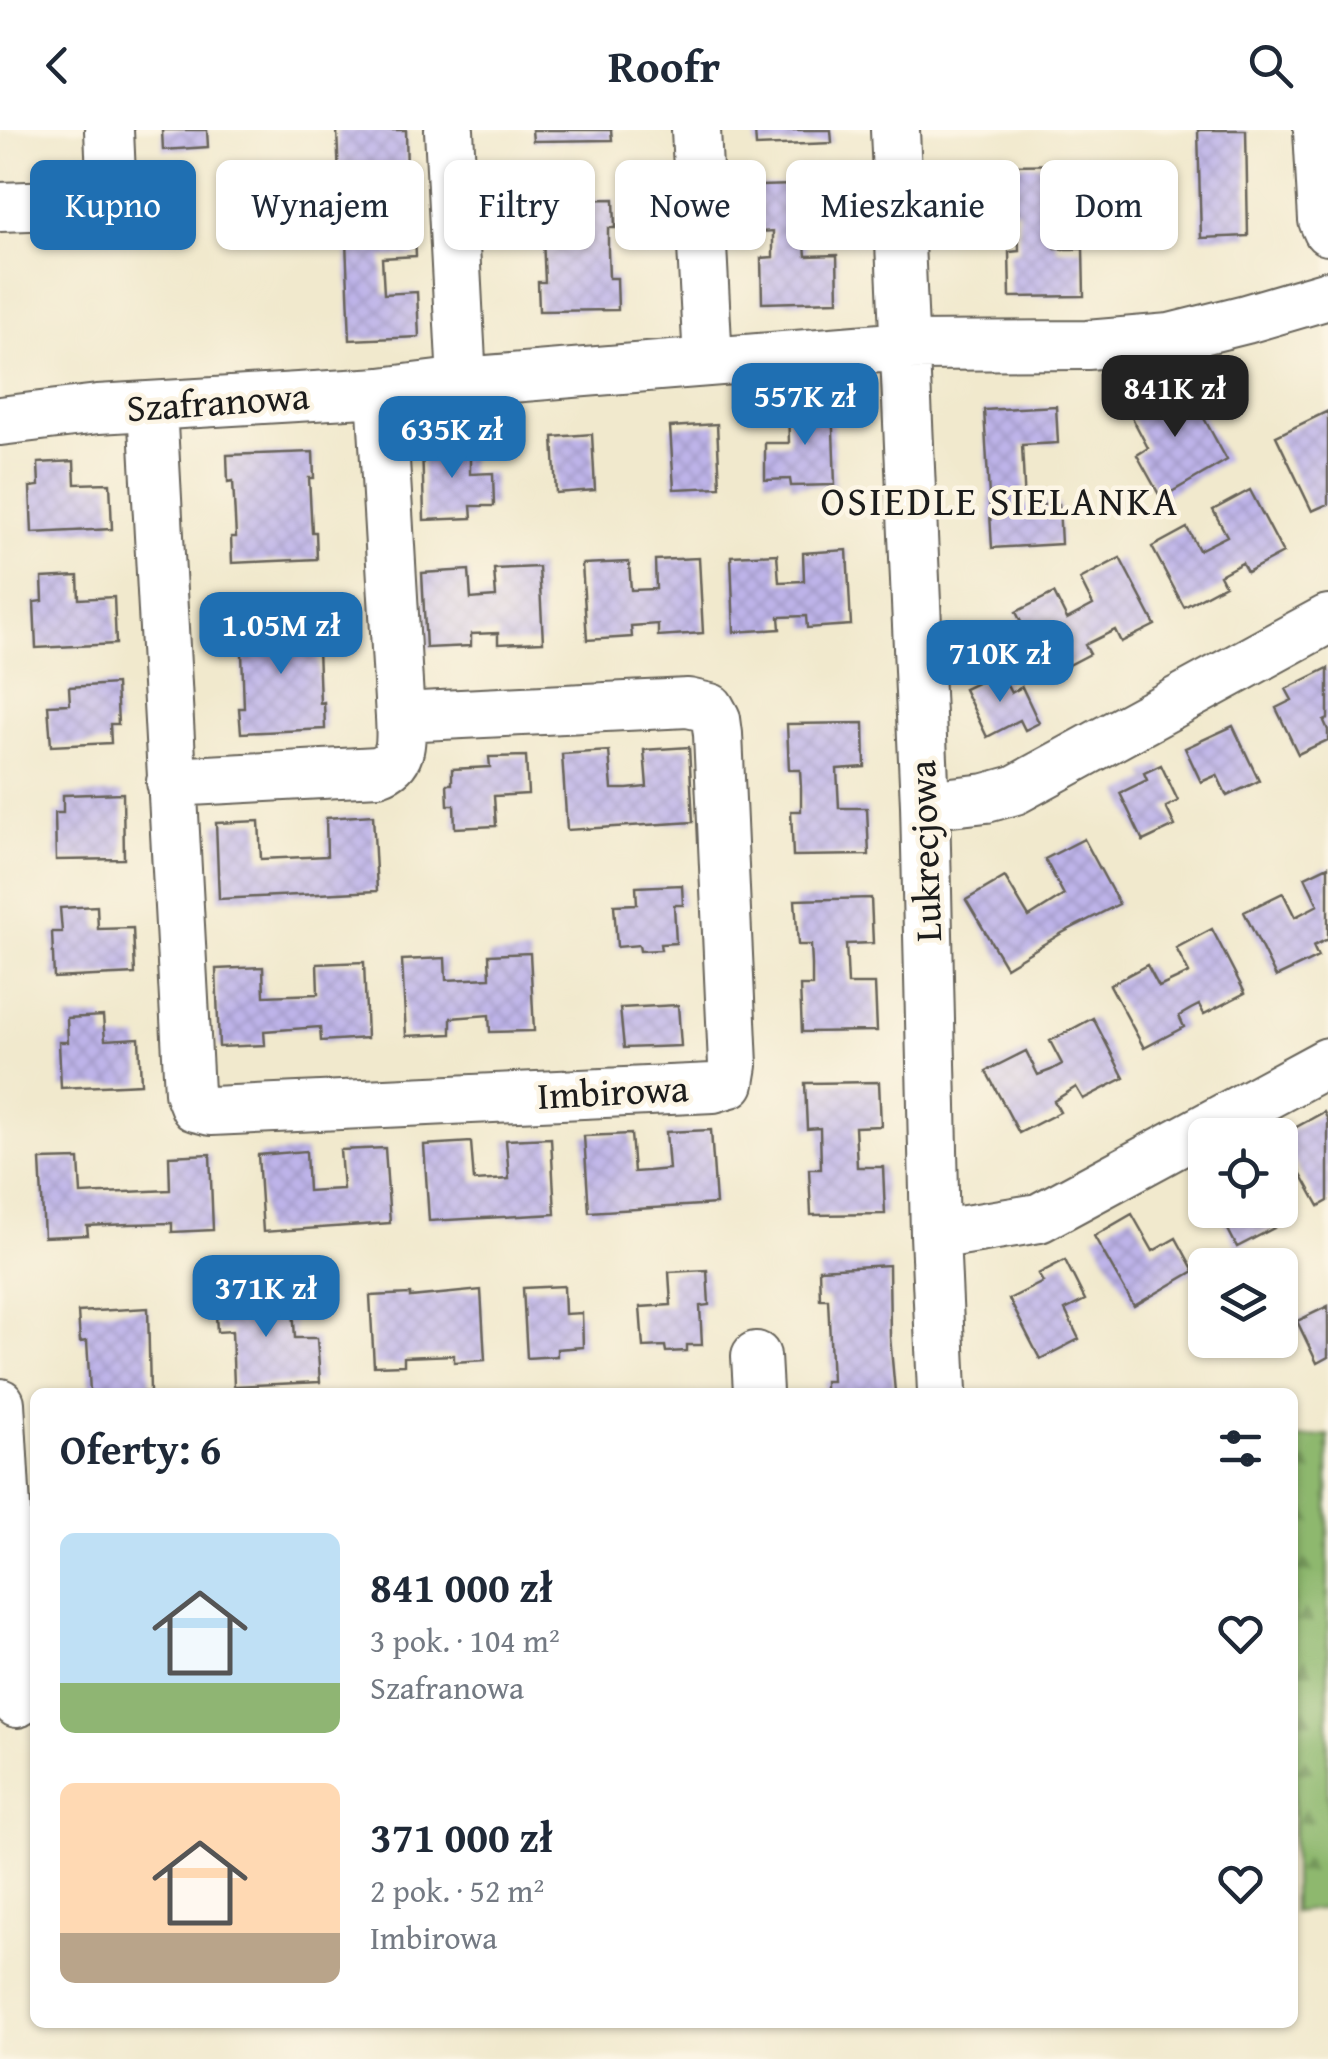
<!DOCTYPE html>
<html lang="pl">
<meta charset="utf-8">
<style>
body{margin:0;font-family:"Gentium Book Plus",serif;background:#f2f2f3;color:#1f2937;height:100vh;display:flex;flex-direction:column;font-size:38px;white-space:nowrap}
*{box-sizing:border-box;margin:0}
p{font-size:32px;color:#747a83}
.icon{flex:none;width:55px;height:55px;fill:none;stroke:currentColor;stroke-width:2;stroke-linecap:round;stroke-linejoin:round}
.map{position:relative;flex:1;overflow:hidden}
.details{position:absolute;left:30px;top:1258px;width:1268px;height:640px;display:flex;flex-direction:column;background:#fff;border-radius:15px;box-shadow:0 2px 8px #0004}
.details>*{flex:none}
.top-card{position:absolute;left:30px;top:30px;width:1270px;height:90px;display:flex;gap:20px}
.controls{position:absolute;left:1188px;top:988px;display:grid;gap:20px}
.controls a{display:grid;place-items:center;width:110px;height:110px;border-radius:15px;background:#fff;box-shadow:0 2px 8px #0004;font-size:50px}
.price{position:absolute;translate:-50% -85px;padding:0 22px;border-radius:20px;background:#1f6fb2;color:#fff;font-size:32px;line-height:65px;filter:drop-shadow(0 2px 5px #0008)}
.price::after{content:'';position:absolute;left:50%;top:60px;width:30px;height:22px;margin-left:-15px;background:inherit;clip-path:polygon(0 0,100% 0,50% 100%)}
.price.active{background:#222;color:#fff}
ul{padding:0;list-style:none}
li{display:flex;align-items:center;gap:30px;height:250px;padding:0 30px}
li span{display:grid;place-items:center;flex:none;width:280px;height:200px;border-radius:15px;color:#555}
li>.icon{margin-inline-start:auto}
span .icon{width:120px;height:120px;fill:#fffc;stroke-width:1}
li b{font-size:42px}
h2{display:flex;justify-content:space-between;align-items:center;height:120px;padding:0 30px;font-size:42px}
.chip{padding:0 35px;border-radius:15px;background:#fff;box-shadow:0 2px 8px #0004;font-size:35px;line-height:90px}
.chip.active{background:#1f6fb2;color:#fff}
header{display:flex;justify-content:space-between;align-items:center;height:130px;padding:0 30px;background:#fff;font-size:45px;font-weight:600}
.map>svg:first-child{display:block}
</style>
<header><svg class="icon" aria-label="back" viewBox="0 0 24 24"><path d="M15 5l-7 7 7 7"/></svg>Roofr<svg class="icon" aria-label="search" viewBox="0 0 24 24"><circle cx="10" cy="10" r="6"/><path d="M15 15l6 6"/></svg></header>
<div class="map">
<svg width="1328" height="1929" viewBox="0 0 1328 1929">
<defs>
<pattern id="forest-firs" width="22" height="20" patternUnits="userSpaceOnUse" patternTransform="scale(2.5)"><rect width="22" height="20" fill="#8eb86e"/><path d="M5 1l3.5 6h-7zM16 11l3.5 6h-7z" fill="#73955a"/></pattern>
<pattern id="building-cross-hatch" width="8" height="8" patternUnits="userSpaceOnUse" patternTransform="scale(2.5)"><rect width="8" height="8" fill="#beb4e9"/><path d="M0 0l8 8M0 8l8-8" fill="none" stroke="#a39ac7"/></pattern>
</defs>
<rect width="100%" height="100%" fill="#fcf5e5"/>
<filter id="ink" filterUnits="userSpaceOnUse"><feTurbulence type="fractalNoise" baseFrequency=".01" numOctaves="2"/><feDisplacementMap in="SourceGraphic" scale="20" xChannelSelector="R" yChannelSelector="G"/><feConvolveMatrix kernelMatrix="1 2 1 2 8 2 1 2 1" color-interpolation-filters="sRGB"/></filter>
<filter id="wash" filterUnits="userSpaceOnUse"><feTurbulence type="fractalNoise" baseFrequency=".0048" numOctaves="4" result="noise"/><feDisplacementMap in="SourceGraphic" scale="40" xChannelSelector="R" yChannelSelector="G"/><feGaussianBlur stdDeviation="2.25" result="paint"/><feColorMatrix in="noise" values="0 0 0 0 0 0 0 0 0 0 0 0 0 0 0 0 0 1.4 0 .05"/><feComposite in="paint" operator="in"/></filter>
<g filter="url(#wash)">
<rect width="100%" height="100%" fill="#f1e9cd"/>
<path fill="url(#forest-firs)" stroke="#556a45" stroke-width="2.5" d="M1328,1305V1778L1293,1782V1309Z"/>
<g id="blocks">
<path fill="url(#building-cross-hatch)" d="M162,0H207L208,17L163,20Z
M337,0H406L407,44L339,48Z
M532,0H611L612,10L533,11Z
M755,0H831L832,13L756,16Z
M1198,0H1246L1248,106L1201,108Z
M1081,34L1082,79H1055V99L1056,119H1083L1084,166L1010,167L1009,122L1019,121L1018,81H1008L1006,35Z
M833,54L835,100L805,101V114L806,126L837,125L838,171L762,173L761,128L773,127V101L761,102L759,56Z
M614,69L615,98H608V121L609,148H617L618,180L539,181L538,152H545L543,108V99L536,100L535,70Z
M414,83L416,126L382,128L384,164L417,162L419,207L350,210L345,86Z
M1185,254L1227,330L1161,368L1137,325L1148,318L1125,274L1145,265L1149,272Z
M832,273L835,355L791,356L790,349L765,350V313H789L788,274Z
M1056,276L1058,313L1022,315L1025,376L1059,374L1061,414L992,418L984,280Z
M1328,281V374L1312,381L1276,306Z
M717,294L720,357L674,359L670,297Z
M592,304L595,360L556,363L553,307Z
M422,309H470V344L493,343L494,376H471L472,388L424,390Z
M313,322L314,348H309L312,402H316L317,429L232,433L231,407H236L233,351L228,352L227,325Z
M74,331L75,354L110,353L112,399L32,403L30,357L39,356L38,333Z
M1250,360L1283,423L1247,442L1242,433L1220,445L1225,455L1184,477L1152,417L1187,398L1199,420L1227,406L1213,380Z
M847,420L851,495L807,498L806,486L779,487L780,499L734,502L731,426L777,424L779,452L804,451L803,423Z
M699,428L703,503L658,506V494L645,495L631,496L632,507L587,510L582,434L629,432L631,460L656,459L655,430Z
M1120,428L1155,495L1121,512L1115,500L1085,515L1090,524L1048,546L1016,482L1054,463L1067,489L1093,475L1080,449Z
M539,437L543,512L498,514V503L471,504V516L426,518L422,443L469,440L471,469L482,468L496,467L494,439Z
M78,446L79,469L114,467L116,514L36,518L34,472L43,471L42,448Z
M322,492V518H318L320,573L324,572L325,599L241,603L239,578H244L242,522H237L236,496Z
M1328,538V589L1324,591L1328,600V610L1298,624L1276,578L1292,570L1286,559Z
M1000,542L1011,563L1022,557L1039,593L1025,600L1020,590L987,607L964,559Z
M116,554L118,594H110L111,613L51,616L48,575L70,574L69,557Z
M864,593L865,637L837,639L839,678H867L869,725L793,726L791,681H801V659L800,640H789L787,594Z
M1233,596L1259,651L1227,666L1217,645L1201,652L1185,618Z
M689,617L693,692L567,700L562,624L609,621L612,659H627L647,657L644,620Z
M526,626L528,664L494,666L496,696L455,698L454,675H448L447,654H452V639L490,637L489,627Z
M1161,635L1178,671L1166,677L1175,696L1143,711L1120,663L1147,650L1144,643Z
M123,663L124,729L56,730L55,683H63V665Z
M373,685L377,761L219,769L216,693L259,691L261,729L327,726L326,688Z
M1084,709L1119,774L1062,803L1006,837L966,770L1005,747L1029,787L1064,765L1045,729Z
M1328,736V809L1313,816L1318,827L1276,847L1244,782L1283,763L1295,787L1318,775L1305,747Z
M682,755L683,775H674L676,813L660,814L661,820L640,821L639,815L617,817L614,775L637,774L636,757Z
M871,768L873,813L846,814L847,833L848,854H875L877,901L802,902L800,856H812V835L811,815H798L795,770Z
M97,776L98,799L133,798L135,844L54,848L52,802H62L60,778Z
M1212,799L1245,863L1204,884L1199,875L1191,879L1179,886L1184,897L1144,918L1110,855L1147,835L1159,857L1189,843L1176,818Z
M530,823L534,901L490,902L489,885L451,888V904L406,906L402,830L445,828L446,850L490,848L489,825Z
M364,832L367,908L321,911L320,897L264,901L265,915L219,917L216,839L263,837L264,866L318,864L317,834Z
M678,875L681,916L624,918L620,878Z
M103,886L105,910L139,908L141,954L61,958L59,912H68L67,888Z
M1093,888L1124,948L1083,969L1076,957L1054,971L1060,982L1019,1003L986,941L1026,921L1038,945L1051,940L1062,934L1050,911Z
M879,952L881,996L855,997L856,1016L857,1037H883L885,1084L811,1085L809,1039H821L820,998L807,999L805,953Z
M1324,982L1328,990V1071L1319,1076L1280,1006Z
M711,1000L716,1074L589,1082L584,1006L631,1004L634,1042L648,1041L669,1039L666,1002Z
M551,1008L555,1084L429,1091L424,1015L471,1012L474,1051L509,1049L506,1010Z
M385,1018L390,1093L263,1102L258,1025L306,1021L308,1061L323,1060L343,1059L340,1020Z
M210,1024L213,1100L172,1102V1093L129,1094L87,1096L88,1105L44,1107L40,1030L79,1029L81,1064L170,1060L169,1026Z
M1218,1080H1264L1274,1098L1237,1117Z
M1132,1084L1153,1121L1176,1108L1194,1141L1134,1176L1094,1106Z
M1065,1130L1085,1170L1065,1180L1079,1209L1040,1229L1009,1169L1043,1152L1038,1144Z
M889,1135L890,1207L895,1262H825V1251H832L828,1169H820L819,1139Z
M707,1140L709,1175L700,1176L702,1215H687V1221L666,1222L665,1216L643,1217L640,1177L671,1175L669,1142Z
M564,1156L565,1184L582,1183L583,1217L557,1219V1226L527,1228L523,1158Z
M481,1160L485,1230L454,1232V1225L404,1227V1235L374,1236L370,1166L410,1164V1167Z
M292,1162L295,1208H317L320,1252L234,1256L232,1201L217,1202L215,1165Z
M1328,1176V1227L1317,1233L1297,1191Z
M148,1178L150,1262H90L87,1211L80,1212L78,1182Z"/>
</g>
</g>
<g filter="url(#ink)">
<use href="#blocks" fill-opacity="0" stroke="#67645a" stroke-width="2.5"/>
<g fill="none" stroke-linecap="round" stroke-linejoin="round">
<g stroke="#67645a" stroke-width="52">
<path id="minor" d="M449,0L462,252
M696,0L708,232
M895,0L925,675L935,1105L942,1262
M1318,0L1323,90L1328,101
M0,77L86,74L100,67L111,46L109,0
M381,262L400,587
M152,276L189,962L195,977L211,981L713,958L730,953L733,935L718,604L716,589L710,578L688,573L400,587C401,611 404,632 378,641L171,652
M0,291L98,279L381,262L462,252L905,216L1087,215L1170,208L1246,189L1328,165
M925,675L986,668L1015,660L1328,489
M935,1105L1039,1088L1328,932
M756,1226L758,1262
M0,1273L17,1573"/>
</g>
<use href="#minor" stroke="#fff" stroke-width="48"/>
</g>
</g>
<g text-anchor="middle" stroke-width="9" stroke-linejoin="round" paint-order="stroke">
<g font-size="38" fill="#1c1c1c" stroke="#fcf5e5">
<text transform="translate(218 272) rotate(-4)" y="13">Szafranowa</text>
<text transform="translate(925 721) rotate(-92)" y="13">Lukrecjowa</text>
<text transform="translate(613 962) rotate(-3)" y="13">Imbirowa</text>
</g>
<g font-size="40" letter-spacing="2.5" fill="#1c1c1c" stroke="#fcf5e5">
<text x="1000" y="385">OSIEDLE SIELANKA</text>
</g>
</g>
</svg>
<div class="controls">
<a><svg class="icon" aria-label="locate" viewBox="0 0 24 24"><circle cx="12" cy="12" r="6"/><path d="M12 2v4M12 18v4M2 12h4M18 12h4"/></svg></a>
<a><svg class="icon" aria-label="layers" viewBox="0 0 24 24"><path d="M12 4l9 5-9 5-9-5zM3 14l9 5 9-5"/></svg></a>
</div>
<b class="price active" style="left:1175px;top:310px">841K zł</b>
<b class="price" style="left:805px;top:318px">557K zł</b>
<b class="price" style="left:452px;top:351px">635K zł</b>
<b class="price" style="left:281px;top:547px">1.05M zł</b>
<b class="price" style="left:1000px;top:575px">710K zł</b>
<b class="price" style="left:266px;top:1210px">371K zł</b>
<div class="top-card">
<a class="chip active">Kupno</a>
<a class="chip">Wynajem</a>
<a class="chip">Filtry</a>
<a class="chip">Nowe</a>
<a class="chip">Mieszkanie</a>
<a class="chip">Dom</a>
</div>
<section class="details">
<h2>Oferty: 6<svg class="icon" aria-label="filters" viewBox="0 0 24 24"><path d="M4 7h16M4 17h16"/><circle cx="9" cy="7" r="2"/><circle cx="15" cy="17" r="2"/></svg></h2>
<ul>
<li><span style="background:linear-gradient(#bfe0f5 75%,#8fb573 0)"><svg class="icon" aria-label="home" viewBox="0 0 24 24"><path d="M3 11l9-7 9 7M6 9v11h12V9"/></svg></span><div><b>841 000 zł</b><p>3 pok. · 104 m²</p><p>Szafranowa</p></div><svg class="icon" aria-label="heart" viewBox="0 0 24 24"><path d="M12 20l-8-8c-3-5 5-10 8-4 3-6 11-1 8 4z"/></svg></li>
<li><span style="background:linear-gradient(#ffd9b3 75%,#b9a48a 0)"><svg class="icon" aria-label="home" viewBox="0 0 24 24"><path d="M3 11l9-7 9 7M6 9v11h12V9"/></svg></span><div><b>371 000 zł</b><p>2 pok. · 52 m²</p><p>Imbirowa</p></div><svg class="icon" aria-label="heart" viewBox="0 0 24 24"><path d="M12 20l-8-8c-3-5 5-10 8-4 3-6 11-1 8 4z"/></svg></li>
</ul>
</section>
</div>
